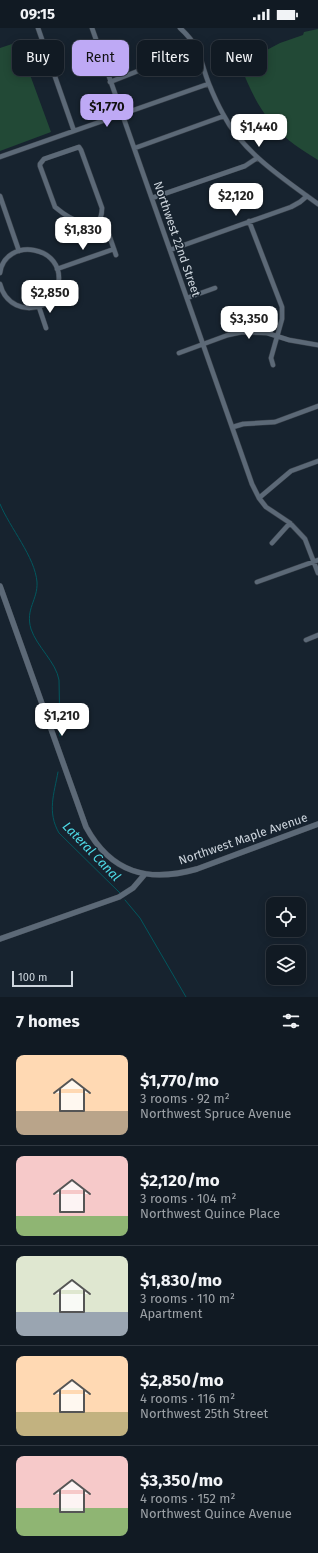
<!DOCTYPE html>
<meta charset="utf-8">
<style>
body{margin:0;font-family:"Fira Sans",sans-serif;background:#1a232b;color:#f1f3f6;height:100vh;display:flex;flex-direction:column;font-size:15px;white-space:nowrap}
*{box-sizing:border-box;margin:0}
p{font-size:13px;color:#9ca1a6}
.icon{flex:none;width:22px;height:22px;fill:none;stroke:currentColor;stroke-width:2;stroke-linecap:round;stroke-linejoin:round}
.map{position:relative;height:969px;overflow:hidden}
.drawer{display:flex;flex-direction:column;background:#111a23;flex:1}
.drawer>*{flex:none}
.hud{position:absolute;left:12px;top:12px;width:294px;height:36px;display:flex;gap:8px}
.fabs{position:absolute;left:266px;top:869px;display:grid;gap:8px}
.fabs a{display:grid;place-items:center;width:40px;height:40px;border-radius:8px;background:#111a23;box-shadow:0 2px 10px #0003,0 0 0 1px #303841;font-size:20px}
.scale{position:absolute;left:12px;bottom:10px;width:61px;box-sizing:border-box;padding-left:4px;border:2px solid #cdd5dd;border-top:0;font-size:11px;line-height:14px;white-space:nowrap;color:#cdd5dd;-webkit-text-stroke:3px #17232f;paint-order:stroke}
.price{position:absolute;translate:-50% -34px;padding:0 9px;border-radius:8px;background:#fff;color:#222;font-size:13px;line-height:26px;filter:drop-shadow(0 1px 2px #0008)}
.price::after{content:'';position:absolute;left:50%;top:24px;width:12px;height:9px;margin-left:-6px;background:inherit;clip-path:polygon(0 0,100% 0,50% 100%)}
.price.on{background:#bea9f5;color:#111}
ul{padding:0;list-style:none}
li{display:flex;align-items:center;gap:12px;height:100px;padding:0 16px}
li+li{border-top:1px solid #303841}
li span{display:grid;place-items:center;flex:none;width:112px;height:80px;border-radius:8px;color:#555}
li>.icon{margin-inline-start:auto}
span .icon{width:48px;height:48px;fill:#fffc;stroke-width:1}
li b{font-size:17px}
h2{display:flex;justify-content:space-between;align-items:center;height:48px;padding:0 16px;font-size:17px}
.chip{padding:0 14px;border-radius:8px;background:#111a23;box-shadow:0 2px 10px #0003,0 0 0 1px #303841;font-size:14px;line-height:36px}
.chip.on{background:#bea9f5;color:#111}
.status{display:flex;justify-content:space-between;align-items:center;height:28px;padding:0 20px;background:#111a23;direction:ltr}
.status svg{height:11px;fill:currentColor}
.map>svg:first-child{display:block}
</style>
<div class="status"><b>09:15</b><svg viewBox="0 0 49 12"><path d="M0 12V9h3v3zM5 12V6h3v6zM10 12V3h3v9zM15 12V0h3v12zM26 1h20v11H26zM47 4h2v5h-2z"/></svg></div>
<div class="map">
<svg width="318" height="969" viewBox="0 0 318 969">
<rect width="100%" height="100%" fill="#17232f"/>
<path fill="#224936" d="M318,1V132C310,127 302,122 295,117C266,96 252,68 240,36L280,15L303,7L304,4Z
M18,14L51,104L0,123V20Z"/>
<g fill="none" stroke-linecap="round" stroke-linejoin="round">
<path stroke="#02575e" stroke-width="1" d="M0,476C10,500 35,529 37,554C38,572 25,581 31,601C37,619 56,634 59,652L60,708
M58,744C54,766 47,784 59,805L120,865
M125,872L140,890L186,969"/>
<g stroke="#38404a" stroke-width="5.5">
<path id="minor" d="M38,0L74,103
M92,0L252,456L259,470L266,479L290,495L305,511L318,545
M180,0C202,20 199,31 209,56C213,66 218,77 223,86C243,125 284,151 318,176
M110,54L138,43L144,38
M79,119L81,122L102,180C102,211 68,190 55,179L40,138V136L44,131Z
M135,120L224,88
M0,129L208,56
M0,168L19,223
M152,170L245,138L257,130
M99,193L108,204L116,227
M249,193L282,279V291L271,330L273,337
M170,222L291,179L300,174L307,168
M57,241L114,221
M0,245C5,208 67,217 58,258C56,266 50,274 43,277C24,285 5,276 0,256
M187,270L215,260
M39,279L46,300
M179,325L228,307L242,304L267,305L289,312L318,317
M233,399L243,396L275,394L318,378
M259,470L291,443L318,433
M272,515L290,495
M257,554L318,532
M306,612L318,607"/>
</g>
<g stroke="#38404a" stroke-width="6">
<path id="tertiary" d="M0,558L86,799C111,845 148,855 197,841L318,796
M0,911L119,869L133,860L145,846"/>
</g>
<use href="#minor" stroke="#5c6977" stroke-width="4.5"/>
<use href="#tertiary" stroke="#5c6977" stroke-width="5.5"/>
</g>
<g text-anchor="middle" stroke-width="3" stroke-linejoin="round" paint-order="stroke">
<g font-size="12" fill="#cdd5dd" stroke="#17232f">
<text transform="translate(177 211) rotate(71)" y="4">Northwest 22nd Street</text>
<text transform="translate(243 811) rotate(-19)" y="4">Northwest Maple Avenue</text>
</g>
<g font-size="13" font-style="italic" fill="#4dd8e4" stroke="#17232f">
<text transform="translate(92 823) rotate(46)" y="5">Lateral Canal</text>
</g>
</g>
</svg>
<div class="fabs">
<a><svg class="icon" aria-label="locate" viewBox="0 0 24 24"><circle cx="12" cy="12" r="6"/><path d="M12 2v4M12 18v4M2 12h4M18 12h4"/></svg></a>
<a><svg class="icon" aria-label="layers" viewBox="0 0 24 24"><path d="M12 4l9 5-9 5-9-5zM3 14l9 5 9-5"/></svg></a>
</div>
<div class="scale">100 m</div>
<b class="price on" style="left:107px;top:100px">$1,770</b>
<b class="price" style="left:259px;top:120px">$1,440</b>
<b class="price" style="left:236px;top:189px">$2,120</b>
<b class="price" style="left:83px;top:223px">$1,830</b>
<b class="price" style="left:50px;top:286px">$2,850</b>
<b class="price" style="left:249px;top:312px">$3,350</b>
<b class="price" style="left:62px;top:709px">$1,210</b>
<div class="hud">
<a class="chip">Buy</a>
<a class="chip on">Rent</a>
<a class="chip">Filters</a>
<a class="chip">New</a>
</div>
</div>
<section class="drawer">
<h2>7 homes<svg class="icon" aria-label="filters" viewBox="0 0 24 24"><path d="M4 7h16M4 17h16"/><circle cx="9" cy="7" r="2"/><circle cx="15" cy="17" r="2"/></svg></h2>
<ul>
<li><span style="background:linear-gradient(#ffd9b3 70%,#b9a48a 0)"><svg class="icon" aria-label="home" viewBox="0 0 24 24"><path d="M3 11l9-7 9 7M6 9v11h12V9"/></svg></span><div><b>$1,770/mo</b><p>3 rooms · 92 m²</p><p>Northwest Spruce Avenue</p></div></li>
<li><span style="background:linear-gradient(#f6c9c9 75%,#8fb573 0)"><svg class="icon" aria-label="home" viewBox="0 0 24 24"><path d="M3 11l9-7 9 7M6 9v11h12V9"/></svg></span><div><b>$2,120/mo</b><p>3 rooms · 104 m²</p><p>Northwest Quince Place</p></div></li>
<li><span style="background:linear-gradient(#dfe7d0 70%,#9aa5b1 0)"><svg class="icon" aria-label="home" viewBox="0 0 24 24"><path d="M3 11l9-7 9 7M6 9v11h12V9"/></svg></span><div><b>$1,830/mo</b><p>3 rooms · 110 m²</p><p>Apartment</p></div></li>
<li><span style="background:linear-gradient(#ffd9b3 70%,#c2b280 0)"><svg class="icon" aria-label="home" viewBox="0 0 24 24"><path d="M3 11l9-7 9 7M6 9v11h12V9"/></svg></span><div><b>$2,850/mo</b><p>4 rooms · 116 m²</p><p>Northwest 25th Street</p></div></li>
<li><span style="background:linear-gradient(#f6c9c9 65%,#8fb573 0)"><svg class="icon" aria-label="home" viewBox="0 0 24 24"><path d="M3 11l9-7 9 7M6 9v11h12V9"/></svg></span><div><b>$3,350/mo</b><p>4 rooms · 152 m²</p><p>Northwest Quince Avenue</p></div></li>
</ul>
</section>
